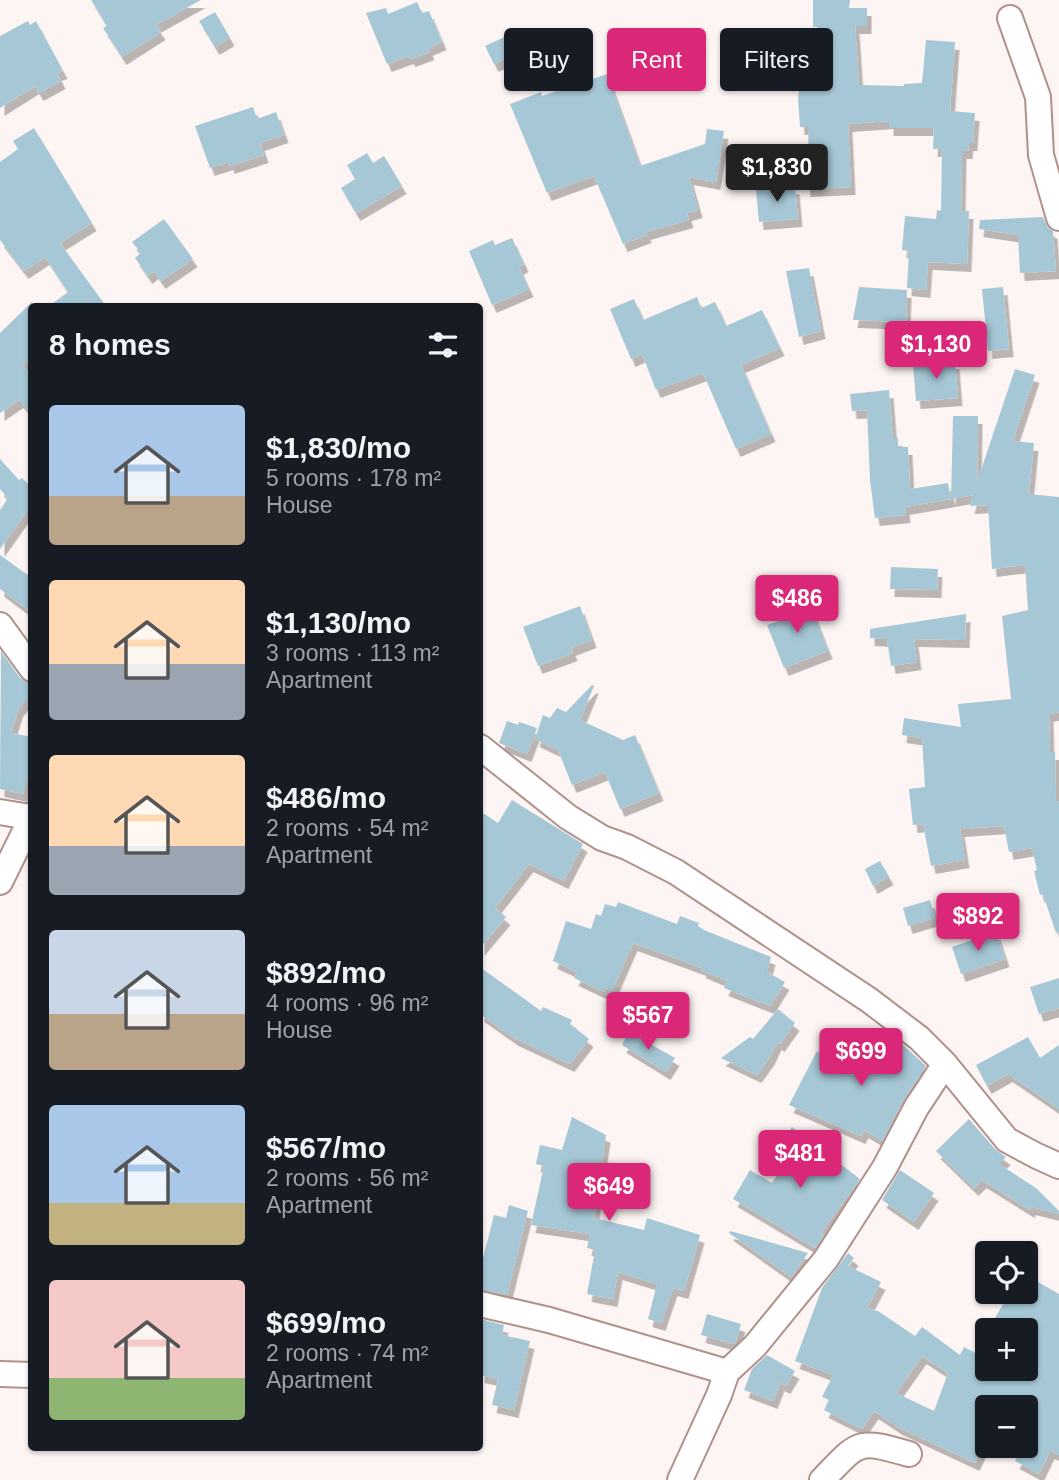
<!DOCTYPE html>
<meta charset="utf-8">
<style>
body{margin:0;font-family:Arial,sans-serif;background:#20242c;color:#f1f3f6;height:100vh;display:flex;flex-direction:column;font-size:26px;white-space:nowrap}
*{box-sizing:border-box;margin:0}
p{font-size:23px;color:#9ea1a6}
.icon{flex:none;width:38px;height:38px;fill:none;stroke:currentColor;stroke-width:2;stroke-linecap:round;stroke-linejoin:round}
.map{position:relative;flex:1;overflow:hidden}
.side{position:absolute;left:28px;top:303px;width:455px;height:1148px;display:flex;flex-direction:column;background:#171b24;border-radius:7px;box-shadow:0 2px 5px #0004}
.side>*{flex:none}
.banner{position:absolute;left:504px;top:28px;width:450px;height:63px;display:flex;gap:14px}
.controls{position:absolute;left:975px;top:1241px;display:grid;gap:14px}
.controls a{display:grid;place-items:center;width:63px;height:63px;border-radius:7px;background:#171b24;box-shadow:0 2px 5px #0004;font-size:35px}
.price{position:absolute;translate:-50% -60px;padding:0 16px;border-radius:7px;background:#db2777;color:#fff;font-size:23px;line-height:46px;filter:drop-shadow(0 2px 4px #0008)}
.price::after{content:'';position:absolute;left:50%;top:42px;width:21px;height:16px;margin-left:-10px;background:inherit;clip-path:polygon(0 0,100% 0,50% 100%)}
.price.selected{background:#222;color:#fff}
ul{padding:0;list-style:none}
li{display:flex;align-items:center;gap:21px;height:175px;padding:0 21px}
li span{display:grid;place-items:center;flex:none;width:196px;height:140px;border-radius:7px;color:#555}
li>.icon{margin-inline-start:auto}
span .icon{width:84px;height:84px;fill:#fffc;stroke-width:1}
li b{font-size:30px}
h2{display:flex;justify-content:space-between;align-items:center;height:84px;padding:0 21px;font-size:30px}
.chip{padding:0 24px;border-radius:7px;background:#171b24;box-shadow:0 2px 5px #0004;font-size:24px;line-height:63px}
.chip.selected{background:#db2777;color:#fff}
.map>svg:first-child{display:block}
</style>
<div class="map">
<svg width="1059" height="1480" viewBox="0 0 1059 1480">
<defs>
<filter id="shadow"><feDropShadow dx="4.5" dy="8" stdDeviation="0" flood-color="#0004"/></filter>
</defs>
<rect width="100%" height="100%" fill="#fdf5f4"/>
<path fill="#a6c7d5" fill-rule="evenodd" filter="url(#shadow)" d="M91,0H201L156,25L161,32L122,57L103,28L107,26Z
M813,0H850L849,8H867V26H855L859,85L904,86V84L922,83L926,40L955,42L950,111L975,113L973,143H969L968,151H962L961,211H969L967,264L928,262L926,290L907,288L909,251L902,250L905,216L936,219L937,210L941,211L942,149H933L934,128H889V121L848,124L851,187L806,189L804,162H809L808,127H800L798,98L802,64L821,66L818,27H813Z
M417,2L422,13L429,11L442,42L428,48L430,52L411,59L409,56L387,64L366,13L386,8L388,14Z
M215,12L230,38L215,47L199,21Z
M28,21L30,25L36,21L63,71L57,73L61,81L39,93L35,86L0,108V36Z
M513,33L523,50L494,64L485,46Z
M607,74L640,166L705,144L707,129L724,131L716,182L689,177L698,210L687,213L689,220L646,232L647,235L623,244L594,176L547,193L510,104L541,92L542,96Z
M253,107L257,119L276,112L284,135L260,143L264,155L230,166L229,162L210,168L195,126Z
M34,128L92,223L60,243L106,306H49L68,292L45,257L24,271L0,240V162L18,149L13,141Z
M367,153L373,163L384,156L402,186L356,213L341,188L355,179L347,165Z
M795,186L798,219L759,222L756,190Z
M1043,217L1048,228L1053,231L1056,271L1020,273L1018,235L979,229L980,220Z
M164,219L193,259L161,281L154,271L148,276L135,258L141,253L132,242Z
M512,238L524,264L519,267L529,289L492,305L469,251L493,240L495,245Z
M809,268L821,331L799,337L786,271Z
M859,287L907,290L906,322L853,320Z
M1003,287L1009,349L988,351L982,289Z
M697,297L701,308L715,302L726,326L762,310L780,348L741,365L771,434L736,449L703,373L656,390L642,354L631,359L610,309L634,299L643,320Z
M32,302V358L23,365L32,378V414L19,400L0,413V333Z
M955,361L958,398L916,401L913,365Z
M1015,369L1035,375L1013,441L1034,443L1029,494L1059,497V712L1049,714L1050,752H1055L1056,802L1059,801V932L1056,933L1043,894L1040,895L1034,871L1037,870L1032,848L1009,852L1004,826L960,829L965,860L931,866L923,824L913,825L909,789L925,787L922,738L902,735L904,718L961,727L958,704L1011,699L1002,616L1028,610L1025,565L992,569L988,505L970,506L973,495L951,499L953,416H978L977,482Z
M889,390L893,438H898V447H908L910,489L948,483L951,499L905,507L906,515L875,518L870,480L867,410L852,411L850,394Z
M0,459L19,480L22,478L32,488V504L0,549V510L8,498L0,489Z
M0,555L32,578V613L0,589Z
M891,567L938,569L937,590L890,589Z
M808,599L828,651L784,668L767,625L785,619L781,609Z
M580,606L592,640L571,648L573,653L538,666L523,627Z
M966,614L965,640L914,639L917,662L891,666L887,639L870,638V629Z
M1,651L20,678L32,684V694L19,708L11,733L32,737V759L23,794L0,789Z
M592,685L594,686L580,720L623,740L635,735L659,793L620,809L605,772L572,785L558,750L535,739L543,715L550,718L557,708L566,712Z
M507,721L518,725L519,722L537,728L527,754L499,743Z
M512,800L583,844L564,881L529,864L495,908L506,917L480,948V811L498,823Z
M880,861L889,877L873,886L865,869Z
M930,900L935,918L908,926L903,908Z
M618,902L677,924L680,916L699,923L698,926L704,930L771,957L767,972L785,982L770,1006L724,988L727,981L701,970L702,968L633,943L612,991L605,988L604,992L574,978L577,972L553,961L566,921L591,929L596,914L601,916L605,904L616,907Z
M996,932L1005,959L961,974L952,947Z
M480,967L541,1011L543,1007L572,1020L570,1024L589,1039L570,1064L514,1038L480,1014Z
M1059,978V1008L1039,1014L1030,987Z
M778,1009L795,1023L780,1044L777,1042L770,1057L757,1075L721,1058L750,1037L753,1039Z
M880,1029L902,1044L926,1066L903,1101L882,1141L864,1130L861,1136L789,1105L817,1051L852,1075Z
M629,1032L675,1058L666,1072L622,1045Z
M1028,1037L1040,1058L1059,1045V1109L1008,1074L987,1086L976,1065Z
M572,1117L606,1135L594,1218L644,1230L647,1218L700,1235L684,1291L673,1288L661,1323L648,1319L657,1284L618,1272L613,1299L587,1294L595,1250L587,1248L590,1234L531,1225L544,1166L536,1164L540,1145L562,1150Z
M969,1119L995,1149L1006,1157L999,1164L1036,1188L1059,1211V1214L1031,1207L1030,1210L982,1180L974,1188L936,1151Z
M792,1127L860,1179L821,1233L824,1235L815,1248L733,1199L750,1170L772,1183L791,1153L780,1147Z
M900,1170L934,1193L914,1222L882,1200Z
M509,1205L528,1211L507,1295L480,1290V1270L494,1215L506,1218Z
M730,1231L808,1253L791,1277L729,1233Z
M848,1253L854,1258L848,1266L881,1282L867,1308L878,1311L915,1336L922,1327L960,1355L964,1347L987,1359V1368H1026V1330H1016L995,1318L1010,1292H1026V1281L1035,1287L1038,1282L1059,1294V1455L1050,1451L1039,1474L1015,1461L1023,1446H1026V1407H987V1438L975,1463L898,1427L874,1411L862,1429L824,1410L829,1400L822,1397L833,1375L795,1361L822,1288ZM922,1356L948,1373L934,1411L896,1393Z
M707,1314L741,1324L735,1344L701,1335Z
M480,1319L504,1325L502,1335L530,1341L514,1410L492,1405L498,1379L480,1375Z
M767,1355L795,1371L786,1386L780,1383L773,1401L744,1390L752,1369Z"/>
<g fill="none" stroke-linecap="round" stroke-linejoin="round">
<g stroke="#b1918b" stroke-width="28">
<path id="street" d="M1010,18L1038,97L1041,155L1059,218
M0,625L32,669
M480,747L568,817L602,838L627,847L676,872L869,1000L919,1038L945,1064L1007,1140L1037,1156L1059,1166
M0,812L30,817L32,815
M0,882L32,817
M480,1304L549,1320L727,1372L755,1346L826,1259L885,1167L916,1108L945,1064
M0,1374L32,1375
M680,1480L719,1395L727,1372
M822,1480C860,1441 856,1439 909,1454"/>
</g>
<use href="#street" stroke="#fff" stroke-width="24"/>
</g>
</svg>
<div class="controls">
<a><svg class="icon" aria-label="locate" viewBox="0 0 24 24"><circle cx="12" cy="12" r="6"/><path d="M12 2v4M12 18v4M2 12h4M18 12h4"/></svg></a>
<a>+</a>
<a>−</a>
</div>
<b class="price selected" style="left:777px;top:204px">$1,830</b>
<b class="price" style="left:936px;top:381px">$1,130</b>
<b class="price" style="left:797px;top:635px">$486</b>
<b class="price" style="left:978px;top:953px">$892</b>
<b class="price" style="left:648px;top:1052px">$567</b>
<b class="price" style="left:861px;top:1088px">$699</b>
<b class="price" style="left:800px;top:1190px">$481</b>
<b class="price" style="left:609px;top:1223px">$649</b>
<div class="banner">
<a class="chip">Buy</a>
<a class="chip selected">Rent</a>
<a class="chip">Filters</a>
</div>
<section class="side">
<h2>8 homes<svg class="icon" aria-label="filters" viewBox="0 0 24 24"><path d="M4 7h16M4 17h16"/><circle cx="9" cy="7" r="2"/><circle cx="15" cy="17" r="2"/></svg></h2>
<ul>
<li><span style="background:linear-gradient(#a9c7e8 65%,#b9a48a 0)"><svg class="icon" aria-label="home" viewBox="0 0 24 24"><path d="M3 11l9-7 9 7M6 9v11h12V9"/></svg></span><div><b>$1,830/mo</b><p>5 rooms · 178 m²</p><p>House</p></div></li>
<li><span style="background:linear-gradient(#ffd9b3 60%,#9aa5b1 0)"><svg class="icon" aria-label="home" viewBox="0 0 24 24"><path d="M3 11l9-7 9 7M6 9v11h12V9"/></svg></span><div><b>$1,130/mo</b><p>3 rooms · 113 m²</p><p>Apartment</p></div></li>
<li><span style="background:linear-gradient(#ffd9b3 65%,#9aa5b1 0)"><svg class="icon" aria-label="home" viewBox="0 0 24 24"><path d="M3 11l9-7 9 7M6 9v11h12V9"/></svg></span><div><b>$486/mo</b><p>2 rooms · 54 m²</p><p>Apartment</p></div></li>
<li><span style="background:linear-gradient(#c9d6e8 60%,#b9a48a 0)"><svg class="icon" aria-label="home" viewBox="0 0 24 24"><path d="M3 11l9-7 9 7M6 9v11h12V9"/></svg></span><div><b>$892/mo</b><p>4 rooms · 96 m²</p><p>House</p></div></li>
<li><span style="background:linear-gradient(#a9c7e8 70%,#c2b280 0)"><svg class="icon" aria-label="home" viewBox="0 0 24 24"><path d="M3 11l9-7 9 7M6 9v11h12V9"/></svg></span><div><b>$567/mo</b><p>2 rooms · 56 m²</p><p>Apartment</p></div></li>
<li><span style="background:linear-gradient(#f6c9c9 70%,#8fb573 0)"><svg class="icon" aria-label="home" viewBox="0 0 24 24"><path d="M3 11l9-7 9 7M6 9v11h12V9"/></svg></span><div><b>$699/mo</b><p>2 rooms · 74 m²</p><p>Apartment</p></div></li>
</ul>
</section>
</div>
